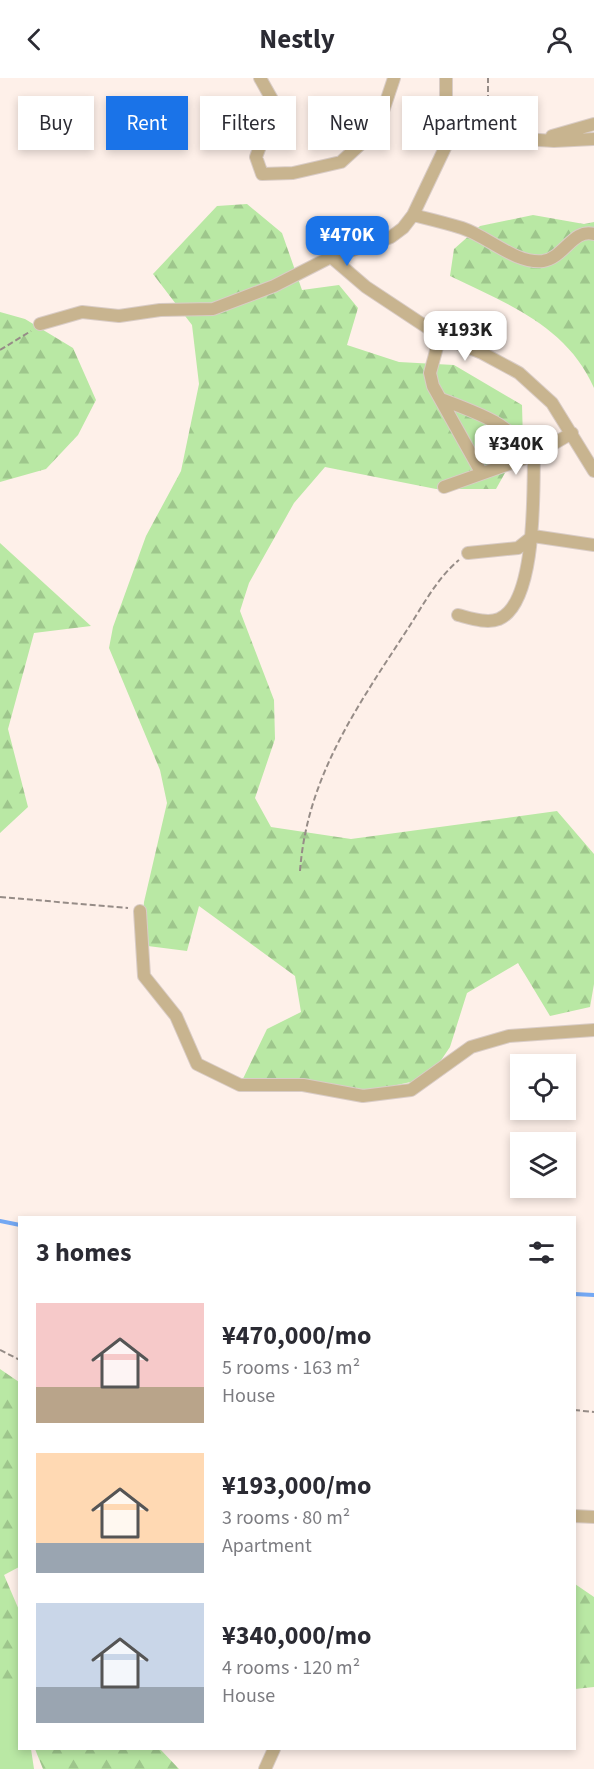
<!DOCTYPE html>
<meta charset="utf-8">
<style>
body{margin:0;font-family:"Source Sans 3",sans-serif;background:#f7f7f7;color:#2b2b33;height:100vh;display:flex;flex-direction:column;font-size:22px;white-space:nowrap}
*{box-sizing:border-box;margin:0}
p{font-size:20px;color:#7c7c81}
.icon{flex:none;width:33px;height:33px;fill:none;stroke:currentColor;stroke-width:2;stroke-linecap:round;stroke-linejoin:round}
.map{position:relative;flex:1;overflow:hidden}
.side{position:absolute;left:18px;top:1138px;width:558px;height:534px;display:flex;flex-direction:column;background:#fff;border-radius:0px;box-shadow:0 3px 9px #0003}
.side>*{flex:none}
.top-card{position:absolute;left:18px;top:18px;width:558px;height:54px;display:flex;gap:12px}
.buttons{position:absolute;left:510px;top:976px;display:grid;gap:12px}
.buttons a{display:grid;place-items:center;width:66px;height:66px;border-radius:0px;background:#fff;box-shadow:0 3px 9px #0003;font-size:30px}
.price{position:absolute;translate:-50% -51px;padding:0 14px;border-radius:12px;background:#fff;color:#222;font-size:20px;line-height:39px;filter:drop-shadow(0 2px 3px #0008)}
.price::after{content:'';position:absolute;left:50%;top:36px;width:18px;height:14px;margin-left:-9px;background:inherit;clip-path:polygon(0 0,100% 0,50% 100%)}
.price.selected{background:#1a73e8;color:#fff}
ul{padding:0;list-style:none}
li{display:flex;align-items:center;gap:18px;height:150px;padding:0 18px}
li span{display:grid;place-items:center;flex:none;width:168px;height:120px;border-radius:0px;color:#555}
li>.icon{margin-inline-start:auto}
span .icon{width:72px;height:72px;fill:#fffc;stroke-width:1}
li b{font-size:26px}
h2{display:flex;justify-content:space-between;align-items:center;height:72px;padding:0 18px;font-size:26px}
.pill{padding:0 21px;border-radius:0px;background:#fff;box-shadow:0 3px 9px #0003;font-size:21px;line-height:54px}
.pill.selected{background:#1a73e8;color:#fff}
header{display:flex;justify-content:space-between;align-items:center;height:78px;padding:0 18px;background:#fff;font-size:27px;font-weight:700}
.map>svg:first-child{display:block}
</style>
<header><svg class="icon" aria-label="back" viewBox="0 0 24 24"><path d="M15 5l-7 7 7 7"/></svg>Nestly<svg class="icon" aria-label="person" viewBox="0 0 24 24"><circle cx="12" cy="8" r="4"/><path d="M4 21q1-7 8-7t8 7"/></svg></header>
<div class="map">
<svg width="594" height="1691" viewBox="0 0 594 1691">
<defs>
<pattern id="forest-firs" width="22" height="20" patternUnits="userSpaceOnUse" patternTransform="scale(1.5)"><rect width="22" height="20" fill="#b9e8a4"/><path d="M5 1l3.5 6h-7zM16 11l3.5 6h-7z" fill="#9ec68c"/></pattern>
</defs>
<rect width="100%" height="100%" fill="#fef0e9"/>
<path fill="#b9e8a4" d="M0,1353L4,1497L19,1598L20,1671H31L34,1691H0Z"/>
<path fill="url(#forest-firs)" d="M247,126L282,155L302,212L339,207L358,230L347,267L399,284L454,287L522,327L523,363L496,411H436L325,389L294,425L249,505L240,533L274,622L275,661L255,720L271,749L351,761L557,733L594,776V906L590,929L550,938L518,885L467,915L450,969L429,1000L374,1012L240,1007L267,951L301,934L295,898L199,828L187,873L140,867L144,824L167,725L160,692L109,570L113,549L146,458L181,393L199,306L192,247L153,196L217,128Z
M533,137L584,146L594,144V310C567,248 508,226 450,198L454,171L480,148Z
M0,234L25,241L73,270L96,322L78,357L46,391L0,404Z
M0,465L91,548L34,555L8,651L28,729L0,755Z
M0,1291L19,1304V1489L4,1497L19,1532V1641L0,1606Z
M575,1506L594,1519V1609L575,1611Z
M35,1671H160L179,1691H43Z"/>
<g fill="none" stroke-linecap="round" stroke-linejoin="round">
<path stroke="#74a8f3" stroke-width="4" d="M0,1143L20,1147
M574,1216L594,1217"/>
<g stroke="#d9ccc6" stroke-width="14">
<path id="street" d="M260,0L274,25L275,45L262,63L256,79L262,96L293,95L341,84L377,51L394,0
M446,0V44L452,55
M552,58L594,46
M413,137C429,141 446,145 462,150C489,159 515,186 543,183C564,180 573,150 594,156
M331,179L366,209L440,258L482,275L519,295L552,325L594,393
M40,246L82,234L119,238L160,232L213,231L274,208L331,179L391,159L403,150L413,137L452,55L471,43L487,44L524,61L554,63L594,61
M440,258L430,295L433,308L481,394
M441,321C483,337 503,343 534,377C533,412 537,525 499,541C487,546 470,540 458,537
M444,409L534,377L572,355
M468,475L518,470L533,458L594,467
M140,833L144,898L176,938L197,986L240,1007H303L363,1018L411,1012L471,969L509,958L594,952
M574,1438L594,1439
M265,1691L274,1671"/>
</g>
<path stroke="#968c87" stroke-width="2" stroke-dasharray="6 3" stroke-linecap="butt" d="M488,32V0
M0,272L31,253
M300,793C307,699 357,629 407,552C422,529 437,500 459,482
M0,819L128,830
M0,1272L20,1282
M574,1332L594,1334"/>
<use href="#street" stroke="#c8b48f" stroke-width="12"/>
</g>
</svg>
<div class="buttons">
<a><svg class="icon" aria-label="locate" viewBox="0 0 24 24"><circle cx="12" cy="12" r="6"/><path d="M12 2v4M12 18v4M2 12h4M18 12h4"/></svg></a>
<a><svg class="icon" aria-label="layers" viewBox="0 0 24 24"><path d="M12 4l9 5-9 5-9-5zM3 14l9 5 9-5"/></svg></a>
</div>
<b class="price selected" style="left:347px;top:189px">¥470K</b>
<b class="price" style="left:465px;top:284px">¥193K</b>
<b class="price" style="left:516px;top:398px">¥340K</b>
<div class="top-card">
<a class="pill">Buy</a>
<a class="pill selected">Rent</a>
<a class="pill">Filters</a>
<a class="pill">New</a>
<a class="pill">Apartment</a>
</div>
<section class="side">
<h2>3 homes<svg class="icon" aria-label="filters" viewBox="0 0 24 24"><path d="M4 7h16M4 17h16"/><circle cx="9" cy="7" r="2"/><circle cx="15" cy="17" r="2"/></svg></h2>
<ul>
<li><span style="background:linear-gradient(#f6c9c9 70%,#b9a48a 0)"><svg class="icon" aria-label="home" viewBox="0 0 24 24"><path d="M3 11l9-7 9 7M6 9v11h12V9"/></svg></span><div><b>¥470,000/mo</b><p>5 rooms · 163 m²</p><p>House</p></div></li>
<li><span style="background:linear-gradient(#ffd9b3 75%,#9aa5b1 0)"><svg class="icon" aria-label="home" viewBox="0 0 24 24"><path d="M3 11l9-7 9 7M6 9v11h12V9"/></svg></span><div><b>¥193,000/mo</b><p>3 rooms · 80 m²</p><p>Apartment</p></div></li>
<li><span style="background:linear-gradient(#c9d6e8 70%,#9aa5b1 0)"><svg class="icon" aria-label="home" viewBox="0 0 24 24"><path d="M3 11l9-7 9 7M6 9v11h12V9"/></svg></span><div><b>¥340,000/mo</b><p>4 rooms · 120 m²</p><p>House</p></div></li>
</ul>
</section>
</div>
